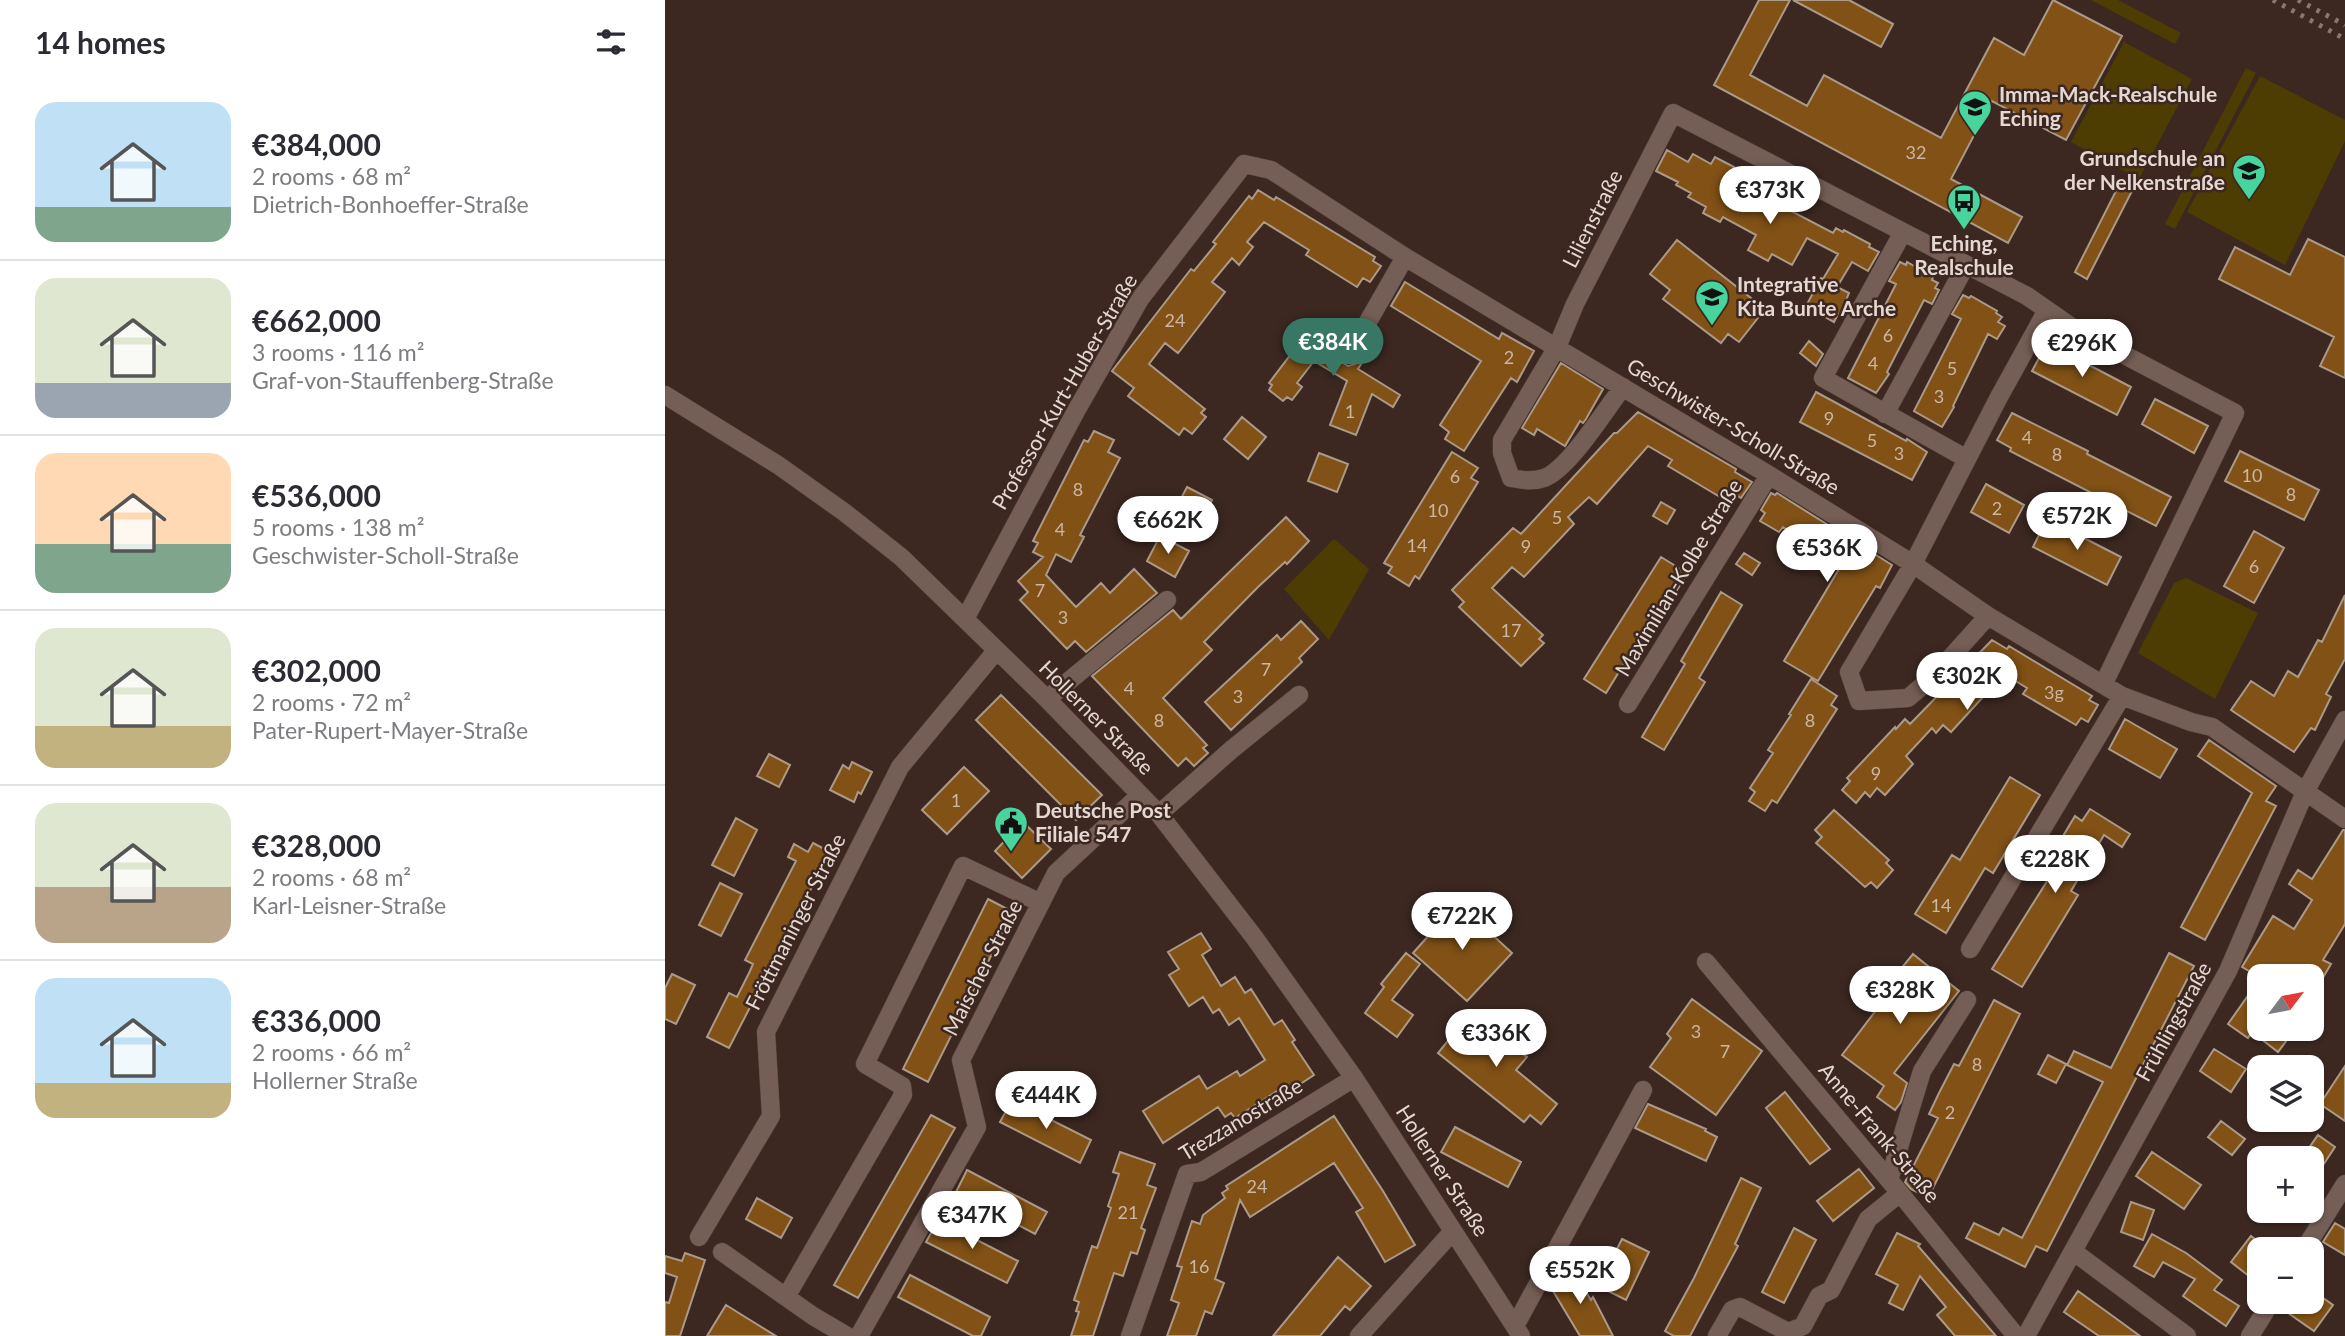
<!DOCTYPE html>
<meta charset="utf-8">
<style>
body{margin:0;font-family:Lato,sans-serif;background:#f7f7f7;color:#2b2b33;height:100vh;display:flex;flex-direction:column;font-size:26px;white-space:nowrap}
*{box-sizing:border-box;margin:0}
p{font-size:23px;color:#7c7c81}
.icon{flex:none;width:38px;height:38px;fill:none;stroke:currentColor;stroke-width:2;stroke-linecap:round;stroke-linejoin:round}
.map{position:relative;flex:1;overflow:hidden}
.sheet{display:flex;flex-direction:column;background:#fff;width:665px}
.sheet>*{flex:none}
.needle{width:46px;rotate:58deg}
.controls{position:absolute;left:1582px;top:964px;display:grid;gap:14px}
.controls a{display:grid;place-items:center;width:77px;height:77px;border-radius:14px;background:#fff;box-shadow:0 2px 5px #0004;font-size:35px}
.price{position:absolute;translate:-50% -60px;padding:0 16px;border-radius:24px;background:#fff;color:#222;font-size:23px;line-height:46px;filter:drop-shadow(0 2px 4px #0008)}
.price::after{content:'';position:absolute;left:50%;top:42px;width:21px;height:16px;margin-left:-10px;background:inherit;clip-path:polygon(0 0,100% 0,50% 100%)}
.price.on{background:#387763;color:#fff}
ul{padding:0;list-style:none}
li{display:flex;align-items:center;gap:21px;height:175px;padding:0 35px}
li+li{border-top:2px solid #e1e1e2}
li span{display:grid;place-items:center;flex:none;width:196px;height:140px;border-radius:21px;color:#555}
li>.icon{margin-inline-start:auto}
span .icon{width:84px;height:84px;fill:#fffc;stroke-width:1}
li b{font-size:30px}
h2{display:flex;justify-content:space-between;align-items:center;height:84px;padding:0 35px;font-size:30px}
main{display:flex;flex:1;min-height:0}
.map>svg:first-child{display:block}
</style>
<main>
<section class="sheet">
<h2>14 homes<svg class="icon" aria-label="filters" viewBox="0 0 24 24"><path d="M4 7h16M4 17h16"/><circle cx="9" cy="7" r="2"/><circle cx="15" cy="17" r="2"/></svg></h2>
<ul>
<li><span style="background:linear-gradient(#bfe0f5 75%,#7fa58c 0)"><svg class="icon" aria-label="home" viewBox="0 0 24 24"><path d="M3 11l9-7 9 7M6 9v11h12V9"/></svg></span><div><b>€384,000</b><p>2 rooms · 68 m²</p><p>Dietrich-Bonhoeffer-Straße</p></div></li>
<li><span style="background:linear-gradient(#dfe7d0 75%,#9aa5b1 0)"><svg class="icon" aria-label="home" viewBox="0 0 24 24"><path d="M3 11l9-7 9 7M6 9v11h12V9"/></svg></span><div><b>€662,000</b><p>3 rooms · 116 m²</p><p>Graf-von-Stauffenberg-Straße</p></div></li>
<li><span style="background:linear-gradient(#ffd9b3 65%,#7fa58c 0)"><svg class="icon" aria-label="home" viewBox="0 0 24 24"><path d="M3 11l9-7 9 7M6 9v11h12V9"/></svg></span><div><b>€536,000</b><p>5 rooms · 138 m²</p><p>Geschwister-Scholl-Straße</p></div></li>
<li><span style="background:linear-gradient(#dfe7d0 70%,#c2b280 0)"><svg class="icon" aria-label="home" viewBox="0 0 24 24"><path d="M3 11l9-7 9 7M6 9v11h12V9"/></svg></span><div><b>€302,000</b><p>2 rooms · 72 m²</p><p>Pater-Rupert-Mayer-Straße</p></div></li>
<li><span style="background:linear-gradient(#dfe7d0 60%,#b9a48a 0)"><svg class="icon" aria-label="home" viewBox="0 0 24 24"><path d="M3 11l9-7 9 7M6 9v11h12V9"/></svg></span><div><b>€328,000</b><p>2 rooms · 68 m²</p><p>Karl-Leisner-Straße</p></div></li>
<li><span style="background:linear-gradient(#bfe0f5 75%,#c2b280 0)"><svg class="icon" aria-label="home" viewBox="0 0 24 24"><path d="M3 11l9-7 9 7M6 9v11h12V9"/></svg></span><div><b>€336,000</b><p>2 rooms · 66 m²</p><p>Hollerner Straße</p></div></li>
</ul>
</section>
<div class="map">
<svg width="1680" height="1336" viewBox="0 0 1680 1336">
<rect width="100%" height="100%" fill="#3c2821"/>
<path fill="#4e3d02" d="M1426,0H1453L1516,33L1510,44Z
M1459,42L1527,79L1474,179L1406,142Z
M1581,68L1591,73L1510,229L1500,224Z
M1595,76L1680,120V141L1620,265L1522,212Z
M669,539L704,569L664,640L619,589Z
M1521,578L1593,613L1550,699L1473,653L1509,583Z"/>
<path fill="#815116" stroke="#ac9a89" stroke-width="2" d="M1094,0H1125L1085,75L1142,106L1159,75L1276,138L1329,38L1359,55L1388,0L1457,36L1401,140L1327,101L1286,179L1357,217L1343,243L1049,85Z
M1128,0H1184L1228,24L1216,47Z
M1002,150L1023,162L1028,154L1046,164L1050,157L1069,167L1065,174L1086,186L1078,200L1103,213L1109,202L1168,233L1171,228L1178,232L1179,230L1205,244L1204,247L1214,252L1203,271L1187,262L1172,287L1184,293L1175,315L1173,314L1169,322L1141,306L1156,278L1158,279L1173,254L1142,238L1127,265L1107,254L1103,261L1083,250L1091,235L1058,217L1055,222L1038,213L1041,207L1023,197L1026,193L1011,185L1013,182L991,171Z
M1455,183L1468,189L1422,279L1410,272Z
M593,190L609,200L611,197L710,257L708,261L716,266L705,282L698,278L692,287L641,255L644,250L599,222L582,242L588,247L574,265L567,258L547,282L560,292L521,343L513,353L500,343L484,364L540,409L536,413L541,417L527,434L519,428L514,435L463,396L469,388L447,371L526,269L529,271L551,244L548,242L584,196L587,199Z
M1643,239L1680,257V378L1655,366L1669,337L1554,279L1570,247L1625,275Z
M1012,240L1100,309L1074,342L1063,334L1056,343L998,299L1005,290L985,274Z
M1235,262L1241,265L1242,262L1268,277L1267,280L1273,283L1270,288L1274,290L1267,304L1259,300L1222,372L1224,374L1211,393L1183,378L1231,284L1224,281Z
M740,282L834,339L837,333L869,351L852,382L846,378L799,451L780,439L784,432L775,425L816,361L726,306Z
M1298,295L1304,298L1306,296L1332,311L1331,313L1337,317L1333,322L1340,326L1332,339L1323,334L1288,406L1289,407L1277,427L1249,411L1296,319L1287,314Z
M674,321L686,329L674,350L675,361L683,366L690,364L705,342L709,344L693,369L735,395L728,407L707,394L691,435L665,425L682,381L649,361L632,383L637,387L627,400L622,397L618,401L604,390L607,385L604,383L629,350L627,348L635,334L657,347Z
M1144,341L1158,354L1151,366L1135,353Z
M1382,343L1466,387L1452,415L1367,371Z
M896,363L938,389L921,419L918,423L915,421L900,446L872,429L869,435L857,428Z
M1151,392L1241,441L1242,439L1262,452L1247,480L1135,422Z
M1490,399L1543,426L1529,453L1477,424Z
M973,412L1071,469L1070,472L1087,482L1076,498L1060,489L1055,497L1003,466L1007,460L983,446L932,504L924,497L903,517L909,524L859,577L847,567L827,588L878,635L874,639L879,643L856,666L794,607L799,602L787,590L848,528L856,534L949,433H952Z
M1347,413L1423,451L1422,454L1506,497L1491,526L1345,451L1346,448L1332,440Z
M577,417L601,437L583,459L559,439Z
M429,431L449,440L443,452L455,458L415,535L419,537L406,562L391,554L381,575L411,607L436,583L445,593L469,569L492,593L421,652L410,641L402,649L355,600L363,592L353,581L378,557L368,552L373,543L368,541L419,440L423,442Z
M1575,451L1654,490L1639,520L1560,481Z
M787,452L813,468L806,478L813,482L754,579L750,576L744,586L723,573L727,567L719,563Z
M654,453L683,464L672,492L643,481Z
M1321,484L1359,505L1344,533L1306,512Z
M522,487L547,500L535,523L510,510Z
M1106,493L1110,495L1112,493L1227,565L1215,588L1211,586L1153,681L1119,661L1174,569L1151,556L1154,551L1118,527L1114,532L1095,521L1100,513L1096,510Z
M996,502L1010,510L1002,524L988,516Z
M621,517L644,541L622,564L620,562L593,587L539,642L547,650L498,698L542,745L538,748L543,753L529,766L521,758L513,766L427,676L508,610L516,619Z
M1382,519L1456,557L1442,585L1368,547Z
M1589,531L1619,548L1589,603L1559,586Z
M495,536L524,551L510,577L482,561Z
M1079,553L1095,563L1087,575L1071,564Z
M996,557L1022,573L993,622L987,618L941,693L919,679Z
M1056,592L1077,605L1034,678L1040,682L999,750L977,737L1020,664L1016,661Z
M1680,595V659L1661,694L1666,697L1650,730L1646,728L1629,752L1566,710L1586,681L1609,696L1623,671L1633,677L1653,640L1657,642Z
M636,621L653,639L634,658L637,662L566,730L540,702L612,635L616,640Z
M1327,640L1342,649L1344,646L1427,696L1424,700L1433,705L1423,722L1416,718L1411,725L1358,694L1362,688L1339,674L1286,732L1278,725L1271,733L1267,728L1241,756L1248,764L1220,795L1212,788L1205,797L1200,792L1191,803L1177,790L1185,781L1182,778L1230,727L1231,729L1240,719L1245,724Z
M1146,679L1172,696L1166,705L1172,709L1112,803L1107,800L1100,811L1084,801L1090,792L1085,788L1108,753L1103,750L1126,715L1124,714Z
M336,695L437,795L411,820L311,720Z
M1460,719L1512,749L1495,778L1444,749Z
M1544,740L1611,786L1601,801L1611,806L1540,940L1516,927L1587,793L1533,756Z
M104,754L125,765L114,787L92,776Z
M187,762L207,772L196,794L193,792L189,802L165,790L178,765L184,769Z
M299,767L324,791L282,834L257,810Z
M1345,777L1375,795L1328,873L1320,868L1281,933L1250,914L1287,855L1295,860Z
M1425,809L1465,834L1457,847L1439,835L1406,891L1413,895L1357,987L1327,969L1384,878L1377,873L1398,836L1410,816L1417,821Z
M1169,810L1224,860L1221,863L1228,870L1212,888L1206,882L1200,887L1151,843L1157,837L1150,830Z
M71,818L92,830L69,876L47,865Z
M358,822L386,849L357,878L330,851Z
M1678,830H1680V924L1658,960L1666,964L1647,996V976H1593L1577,967L1608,916L1629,929L1647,900L1624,884L1633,870L1647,879Z
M148,843L165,852L64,1048L42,1037L64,993L72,997L85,971L88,964L80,960L131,861L123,857L129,844L143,852Z
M55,883L77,894L56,936L34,925Z
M323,899L348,912L263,1082L238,1069Z
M793,903L847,953L802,1001L748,953Z
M536,933L546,949L537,955L556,986L570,977L580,993L586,989L609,1025L617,1020L630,1040L627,1042L649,1075L623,1092L620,1086L570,1118L566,1113L560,1117L553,1107L498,1143L478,1111L534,1076L542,1089L572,1071L575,1076L600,1060L574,1018L564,1025L554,1009L548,1013L538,997L524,1006L504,975L514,969L503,952Z
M741,953L755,964L727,1000L748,1015L732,1037L700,1013L719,987L716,984Z
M1504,953L1529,966L1382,1251L1371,1246L1360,1267L1301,1238L1309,1223L1334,1235L1338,1228L1357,1238L1438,1082L1402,1065L1409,1051L1446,1068Z
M1248,954L1294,991L1229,1073L1242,1083L1236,1102L1230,1110L1212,1097L1219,1086L1177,1055L1231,984L1226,981Z
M7,974L30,985L11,1024L0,1019V988Z
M1594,980V1029H1630L1613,1052L1587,1032L1583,1038L1563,1024Z
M1027,999L1097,1051L1051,1115L985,1067L1006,1038L1002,1034Z
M1329,1000L1355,1014L1263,1198L1246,1189L1240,1182L1273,1118L1264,1114L1274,1093L1289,1064L1294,1066Z
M806,1012L862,1057L851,1070L892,1104L876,1124L865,1115L859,1122L773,1053Z
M1549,1049L1581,1069L1566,1092L1535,1071Z
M1383,1055L1401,1064L1391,1083L1373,1074Z
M1680,1066V1121L1655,1104Z
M1120,1092L1165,1149L1145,1164L1101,1108Z
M347,1100L426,1140L415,1163L335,1122Z
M983,1104L1041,1129L1040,1131L1052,1137L1041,1161L970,1128Z
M266,1115L290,1128L193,1298L169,1285Z
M669,1116L718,1191L750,1245L720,1262L691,1212L698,1208L669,1163L585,1217L575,1200L550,1279L559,1283L547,1314L540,1311L531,1336H502L514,1303L506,1300L517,1267L512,1266L527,1221L535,1224L538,1215L560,1198L557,1193L563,1189L561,1186Z
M1556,1121L1580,1139L1567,1155L1543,1137Z
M790,1127L856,1162L843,1187L776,1152Z
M1653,1135L1670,1147L1647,1182V1158H1637Z
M455,1152L490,1164L482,1185L491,1188L476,1228L480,1230L472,1254L466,1252L458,1276L449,1273L428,1336H406L414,1312L411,1311L414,1302L409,1300L427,1246L432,1248L446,1208L443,1206L454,1174L448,1172Z
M1487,1152L1536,1185L1519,1209L1471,1176Z
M1194,1169L1209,1188L1168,1221L1152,1201Z
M302,1170L382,1212L370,1234L291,1192Z
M1076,1178L1096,1188L1070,1244L1073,1246L1025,1336H1009L1000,1331L1029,1278Z
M92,1198L127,1218L116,1238L81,1219Z
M1466,1202L1489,1210L1478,1240L1456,1232Z
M273,1220L353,1261L342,1283L261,1242Z
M1670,1223L1680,1229V1255L1658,1242Z
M1129,1228L1151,1240L1119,1303L1097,1292Z
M1232,1233L1255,1244L1253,1246L1331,1336H1290L1272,1315L1281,1307L1255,1276L1238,1310L1224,1303L1233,1285L1211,1274Z
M1487,1234L1521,1253L1557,1280L1549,1290L1574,1306L1561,1326L1518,1296L1530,1279L1498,1262L1489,1277L1469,1266Z
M1586,1236L1594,1242V1284L1566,1262Z
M957,1239L984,1252L961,1300L933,1286Z
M20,1253L40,1260L15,1336H0V1302L4,1303L12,1277L0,1273V1256L17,1261Z
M673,1257L706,1286L685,1310L680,1306L655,1336H608Z
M906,1268L926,1300L928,1297L948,1336H915L885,1286L889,1279Z
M245,1275L325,1317L316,1336H308L233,1297Z
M1647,1290L1668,1305L1649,1331L1623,1313L1630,1302H1647Z
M1413,1291L1449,1317L1475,1336H1434L1399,1312Z
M61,1305L77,1315L111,1336H42Z"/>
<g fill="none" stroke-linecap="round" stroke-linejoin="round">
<g stroke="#55453e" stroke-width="19">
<path id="minor" d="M1238,232L1158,378L1302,459
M684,355L740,257
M958,387C940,410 904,469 879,478C868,482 857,480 846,478L837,453V440L892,347L910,304L1008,113L1362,296L1408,328L1570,413L1439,683
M0,395L113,465L179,512L236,557L382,699L494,814L589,937L689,1078L856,1336
M1220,414L1301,265
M1323,616L1269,676L1243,698L1194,701L1184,672L1248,564L1334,397L1382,310
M300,619L411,411L475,299L579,164L606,170L740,257L1104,475L1248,564L1323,616L1457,696L1526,722L1547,727L1680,819
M382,699L502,600
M963,704L1104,475
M494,814L566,750L634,695
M1305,949L1457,696
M1041,962L1235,1193L1351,1336
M1224,1180L1257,1071L1302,1000
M34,1237L106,1116L101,1032L235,767L331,651
M1639,1250L1680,1184
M57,1252L148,1316L182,1336
M1409,1252L1522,1336
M121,1297L238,1095L237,1086L200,1064L298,866L376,903
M850,1326L978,1090
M194,1336L312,1127L296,1060L391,873L475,795
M465,1336L522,1174L536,1172L689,1078
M694,1336L788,1231
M1052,1336L1067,1310L1075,1307L1123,1332L1138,1326L1154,1296L1166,1290L1203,1219L1235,1193
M1361,1336L1563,971L1640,792L1680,720
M1585,1336L1606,1302"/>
</g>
<use href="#minor" stroke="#755e56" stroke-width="18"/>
<path stroke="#897872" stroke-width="5" stroke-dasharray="3.5 7" stroke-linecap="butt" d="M1608,0L1680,39
M1633,0L1680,25"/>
</g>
<defs>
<g id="school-pin" transform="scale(1.75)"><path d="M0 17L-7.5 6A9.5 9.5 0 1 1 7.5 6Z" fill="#48d49d" stroke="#3c2821"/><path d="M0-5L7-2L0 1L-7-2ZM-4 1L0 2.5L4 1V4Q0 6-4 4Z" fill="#111"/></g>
<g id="bus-pin" transform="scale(1.75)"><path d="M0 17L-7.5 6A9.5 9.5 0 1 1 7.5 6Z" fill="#48d49d" stroke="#3c2821"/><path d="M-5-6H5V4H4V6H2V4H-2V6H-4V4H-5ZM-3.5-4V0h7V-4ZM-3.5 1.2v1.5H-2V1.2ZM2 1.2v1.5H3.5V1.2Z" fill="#111"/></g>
<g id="civic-pin" transform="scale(1.75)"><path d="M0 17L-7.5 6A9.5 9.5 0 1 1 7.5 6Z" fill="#48d49d" stroke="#3c2821"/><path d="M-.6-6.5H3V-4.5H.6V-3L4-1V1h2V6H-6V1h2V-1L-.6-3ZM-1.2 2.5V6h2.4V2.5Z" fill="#111"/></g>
</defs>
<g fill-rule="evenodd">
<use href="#school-pin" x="1310" y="107"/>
<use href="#school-pin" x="1584" y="171"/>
<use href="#bus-pin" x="1299" y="201"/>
<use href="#school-pin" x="1047" y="297"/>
<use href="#civic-pin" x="346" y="823"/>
</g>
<g text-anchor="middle" stroke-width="5" stroke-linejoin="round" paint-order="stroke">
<g font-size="18" fill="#ccb6a4">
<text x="1251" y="159">32</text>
<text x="510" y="327">24</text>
<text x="1223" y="342">6</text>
<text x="844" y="364">2</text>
<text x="1208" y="370">4</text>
<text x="1287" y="375">5</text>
<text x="1274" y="403">3</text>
<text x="685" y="418">1</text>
<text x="1164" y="425">9</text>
<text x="1362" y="444">4</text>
<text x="1207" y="447">5</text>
<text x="1234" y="460">3</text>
<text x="1392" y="461">8</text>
<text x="1587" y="482">10</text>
<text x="790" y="483">6</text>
<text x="413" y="496">8</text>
<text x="1626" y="501">8</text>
<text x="1332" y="515">2</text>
<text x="773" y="517">10</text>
<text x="892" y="524">5</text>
<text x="395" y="536">4</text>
<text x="752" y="552">14</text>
<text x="861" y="553">9</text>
<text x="1589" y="573">6</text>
<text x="375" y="597">7</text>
<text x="398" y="624">3</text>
<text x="846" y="637">17</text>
<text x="601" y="676">7</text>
<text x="464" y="695">4</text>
<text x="1389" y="699">3g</text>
<text x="573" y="703">3</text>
<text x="494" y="727">8</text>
<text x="1145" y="727">8</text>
<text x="1211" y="780">9</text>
<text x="291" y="807">1</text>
<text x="1276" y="912">14</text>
<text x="1031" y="1038">3</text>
<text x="1060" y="1058">7</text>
<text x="1312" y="1071">8</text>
<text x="1285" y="1119">2</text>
<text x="592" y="1193">24</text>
<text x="463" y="1219">21</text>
<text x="534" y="1273">16</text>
</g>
<g font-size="21" font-weight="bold" fill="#e5d8d3" stroke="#3c2821" text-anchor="start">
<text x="1334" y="102">Imma-Mack-Realschule<tspan x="1334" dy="24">Eching</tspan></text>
<text x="1560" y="166" text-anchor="end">Grundschule an<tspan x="1560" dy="24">der Nelkenstraße</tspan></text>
<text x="1299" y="251" text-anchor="middle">Eching,<tspan x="1299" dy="24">Realschule</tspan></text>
<text x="1072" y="292">Integrative<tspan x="1072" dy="24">Kita Bunte Arche</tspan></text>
<text x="370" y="818">Deutsche Post<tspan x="370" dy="24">Filiale 547</tspan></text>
</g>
<g font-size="21" fill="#e5d8d3" stroke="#3c2821">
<text transform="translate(928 219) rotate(-63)" y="7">Lilienstraße</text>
<text transform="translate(400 392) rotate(-60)" y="7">Professor-Kurt-Huber-Straße</text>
<text transform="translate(1068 427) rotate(31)" y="7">Geschwister-Scholl-Straße</text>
<text transform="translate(1014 578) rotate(-59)" y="7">Maximilian-Kolbe Straße</text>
<text transform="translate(431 718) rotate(45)" y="7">Hollerner Straße</text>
<text transform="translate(131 922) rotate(-63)" y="7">Fröttmaninger Straße</text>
<text transform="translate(318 968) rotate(-63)" y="7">Maischer Straße</text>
<text transform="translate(1509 1022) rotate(-61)" y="7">Frühlingstraße</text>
<text transform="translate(576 1120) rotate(-31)" y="7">Trezzanostraße</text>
<text transform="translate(1214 1133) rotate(50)" y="7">Anne-Frank-Straße</text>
<text transform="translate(777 1171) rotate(57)" y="7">Hollerner Straße</text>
</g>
</g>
</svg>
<div class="controls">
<a><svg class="needle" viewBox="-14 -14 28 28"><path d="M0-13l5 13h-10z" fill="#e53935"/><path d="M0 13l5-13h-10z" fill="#7c7c81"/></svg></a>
<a><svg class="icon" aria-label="layers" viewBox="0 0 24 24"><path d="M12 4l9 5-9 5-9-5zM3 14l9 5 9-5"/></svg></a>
<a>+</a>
<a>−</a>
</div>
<b class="price" style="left:1105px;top:226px">€373K</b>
<b class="price on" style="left:668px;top:378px">€384K</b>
<b class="price" style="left:1417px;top:379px">€296K</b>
<b class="price" style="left:1412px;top:552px">€572K</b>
<b class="price" style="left:503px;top:556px">€662K</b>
<b class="price" style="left:1162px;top:584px">€536K</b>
<b class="price" style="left:1302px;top:712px">€302K</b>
<b class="price" style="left:1390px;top:895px">€228K</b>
<b class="price" style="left:797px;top:952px">€722K</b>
<b class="price" style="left:1235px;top:1026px">€328K</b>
<b class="price" style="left:831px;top:1069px">€336K</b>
<b class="price" style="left:381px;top:1131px">€444K</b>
<b class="price" style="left:307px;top:1251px">€347K</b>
<b class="price" style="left:915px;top:1306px">€552K</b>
</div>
</main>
